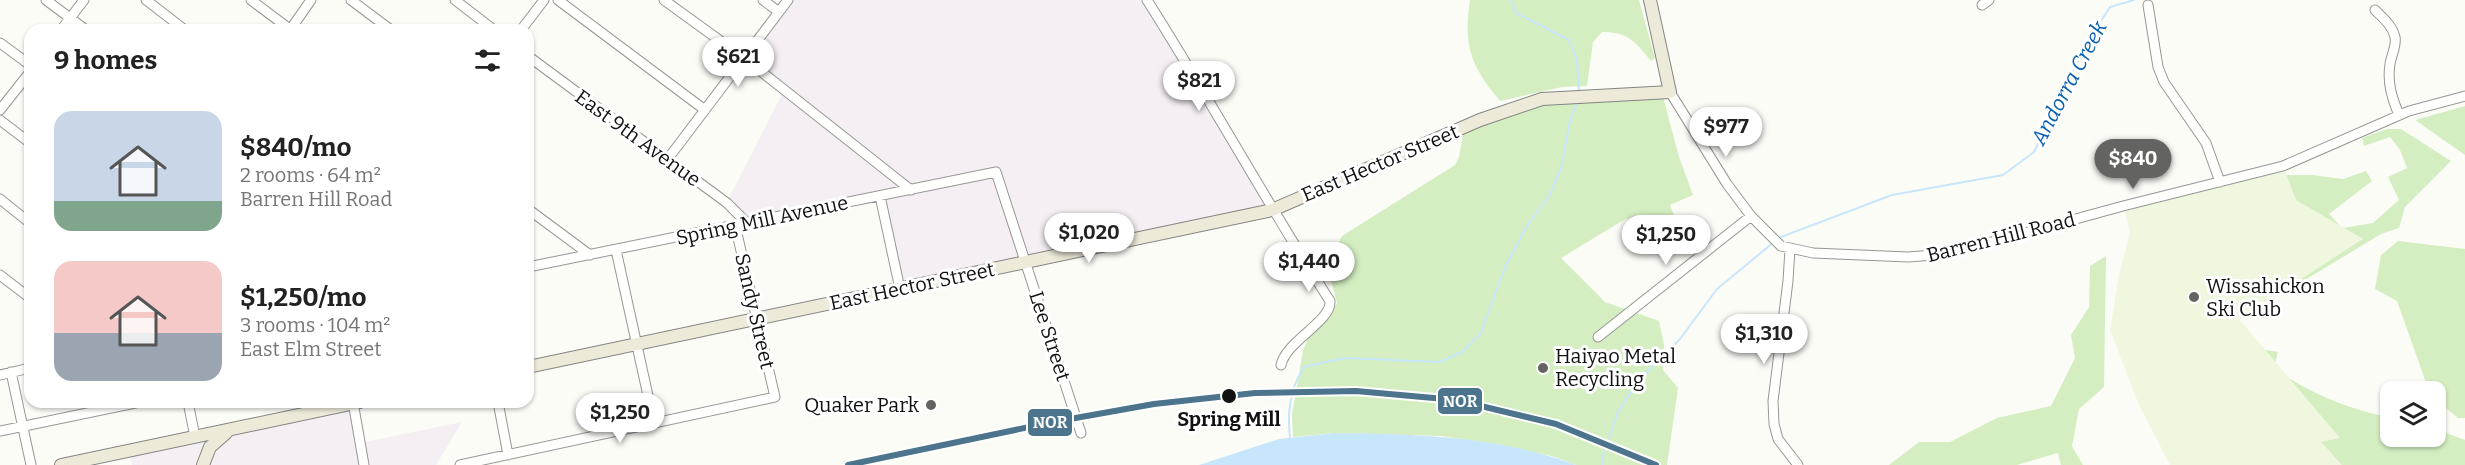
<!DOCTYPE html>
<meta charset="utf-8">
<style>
body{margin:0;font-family:Bitter,serif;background:#f6f6f6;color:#222;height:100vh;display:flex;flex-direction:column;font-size:22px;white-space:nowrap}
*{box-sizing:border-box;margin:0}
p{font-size:20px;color:#767676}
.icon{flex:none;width:33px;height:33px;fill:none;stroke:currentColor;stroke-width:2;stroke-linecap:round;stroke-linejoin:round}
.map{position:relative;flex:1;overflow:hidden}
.sheet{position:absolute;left:24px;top:24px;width:510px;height:384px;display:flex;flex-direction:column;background:#fff;border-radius:18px;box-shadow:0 2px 4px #0004}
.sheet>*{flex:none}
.buttons{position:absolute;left:2380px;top:381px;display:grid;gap:12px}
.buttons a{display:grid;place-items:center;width:66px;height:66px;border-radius:12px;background:#fff;box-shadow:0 2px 4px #0004;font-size:30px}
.price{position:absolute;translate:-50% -51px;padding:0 14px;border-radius:21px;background:#fff;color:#222;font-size:20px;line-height:39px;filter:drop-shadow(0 2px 3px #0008)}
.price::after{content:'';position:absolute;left:50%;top:36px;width:18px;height:14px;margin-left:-9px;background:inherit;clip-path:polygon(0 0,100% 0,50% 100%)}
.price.current{background:#636362;color:#fff}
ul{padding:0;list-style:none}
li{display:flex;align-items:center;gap:18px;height:150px;padding:0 30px}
li span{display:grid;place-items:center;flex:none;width:168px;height:120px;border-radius:18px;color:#555}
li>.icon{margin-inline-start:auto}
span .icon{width:72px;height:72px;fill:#fffc;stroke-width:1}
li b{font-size:26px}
h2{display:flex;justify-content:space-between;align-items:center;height:72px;padding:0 30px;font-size:26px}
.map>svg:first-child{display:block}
</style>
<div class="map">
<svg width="2465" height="465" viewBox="0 0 2465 465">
<rect width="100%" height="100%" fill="#fcfcf7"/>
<path fill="#f5eff3" d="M788,0H1147L1272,210L900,289L880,196L750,222L726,204L784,90L744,58Z
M353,403L360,443L462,422L436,465H132L129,451Z"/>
<path fill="#d4eec1" d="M1470,0H1639L1655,58L1651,61C1635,41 1628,32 1602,32L1593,42L1587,86L1562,87L1500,101C1471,66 1463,46 1470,0Z
M1662,93L1679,157L1693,195L1670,205L1676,221L1684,225L1675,244L1640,243L1627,218L1561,258L1605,302L1659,321L1664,345L1663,370L1678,388L1667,465H1576L1555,457L1502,445L1441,436L1334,433L1293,437L1292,414L1303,351L1308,338L1324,322L1337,303L1327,265L1342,236L1455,165L1459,157L1463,135L1480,120L1525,103Z
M2465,106V155L2415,120Z
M2387,129H2401L2451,161L2405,207L2399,228L2381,234L2295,286L2256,277L2284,175H2312L2343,179L2366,171L2372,181L2329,214L2342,228L2373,223L2399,200L2388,177L2407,168L2400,150L2390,137L2364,146L2362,138Z
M2398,241L2465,249V418H2458L2436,400V392L2429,391L2397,301L2375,289L2381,255Z
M2106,256L2104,387L2079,409L2072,446L2083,465H2061L2058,453L2017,465H1889L1919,442H1950L1997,418L2051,406L2075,358L2071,335L2089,307L2090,266Z
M2259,349L2278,352L2274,368C2309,394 2349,409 2391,418V436H2436V429L2465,440V465H2282Z"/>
<path fill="#eff8df" d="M2285,171L2296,200L2363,239L2239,319L2340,438L2321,442L2342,465H2170L2139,405L2110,330L2119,275L2130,232L2123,206Z"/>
<path fill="#c8e6fb" d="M1334,433C1415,434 1499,436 1576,465H1199L1279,439Z"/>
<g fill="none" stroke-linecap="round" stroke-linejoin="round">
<path stroke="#c8e6fb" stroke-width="2" d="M1511,0L1516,13L1569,40L1577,60L1579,93
M1778,238L1892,195L2003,175L2034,152L2088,41L2110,7L2134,0
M1290,438C1287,413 1290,388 1304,367L1344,358L1439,362L1462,352L1481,333L1505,267L1528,224L1549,196L1561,168L1570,121L1577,102
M1609,438L1618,412L1637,382L1680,339L1717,289L1774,242
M1602,465L1604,451"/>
<g stroke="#979795" stroke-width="11">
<path id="minor" d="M46,0L86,30
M146,0L185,30
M251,0L291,30
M351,0L391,30
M455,0L494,30
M558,0L705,110
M664,0L744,58L911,190
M763,0L779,12
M1147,0C1210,99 1266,202 1330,301C1332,321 1286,341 1281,365
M1982,5L1989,0
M2148,5L2158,67L2164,82L2206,143L2220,182
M2375,10C2383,18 2392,25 2395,37C2397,45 2391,56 2390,64C2387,83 2392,98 2399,115
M61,30L84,0
M290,30L311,0
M521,30L544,0
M0,43L30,65
M528,56L727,203L746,222
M1670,92L1727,184L1751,216L1781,246L1813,253L1908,257L1948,254L2123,206L2283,166L2409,111L2465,96
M0,110L30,72
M0,120L30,143
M667,160L788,0
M880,196L900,289
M0,199L30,223
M528,209L590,255
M1790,249L1788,281L1773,401L1774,424L1778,439L1798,465
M616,250L654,423
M528,267L996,172L1081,433
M0,275L30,298
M1598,337L1751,216
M11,372L31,465
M0,375L30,368
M188,402L195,437
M353,402L364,465
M498,402L508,455
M0,431L140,402
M460,465L775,397L735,225"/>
</g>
<g stroke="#848482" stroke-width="14">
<path id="major" d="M528,367L1272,210L1480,120L1542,99L1670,92L1650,0
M61,465L360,402
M203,465L210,447L226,433"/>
</g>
<use href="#minor" stroke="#fffffe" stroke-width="9"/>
<use href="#major" stroke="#eeeada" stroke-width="12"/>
<g stroke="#fff" stroke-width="10">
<path id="rail-1" d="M848,465L1053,422L1154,404L1255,393L1356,391L1456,400L1556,424L1656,465"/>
</g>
<use href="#rail-1" stroke="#4c748c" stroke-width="6"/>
</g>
<g fill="#636362" stroke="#fff" stroke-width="2">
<circle cx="2194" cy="297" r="6"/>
<circle cx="1543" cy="368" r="6"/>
<circle cx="931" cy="405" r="6"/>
</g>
<circle fill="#111" stroke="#fff" stroke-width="2" cx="1229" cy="396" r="8"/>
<g text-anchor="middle" stroke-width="6" stroke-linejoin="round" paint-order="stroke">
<g font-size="20" fill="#111" stroke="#fff">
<text transform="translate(638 138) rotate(36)" y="7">East 9th Avenue</text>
<text transform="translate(1380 163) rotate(-23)" y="7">East Hector Street</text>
<text transform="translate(762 220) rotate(-12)" y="7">Spring Mill Avenue</text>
<text transform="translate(2001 237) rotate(-14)" y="7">Barren Hill Road</text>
<text transform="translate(912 286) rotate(-12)" y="7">East Hector Street</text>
<text transform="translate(755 311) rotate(77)" y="7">Sandy Street</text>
<text transform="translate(1050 336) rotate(72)" y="7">Lee Street</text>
</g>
<g font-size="20" fill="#111" stroke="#fff" text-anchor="start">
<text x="2206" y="293">Wissahickon<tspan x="2206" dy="23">Ski Club</tspan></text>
<text x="1555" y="363">Haiyao Metal<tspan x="1555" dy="23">Recycling</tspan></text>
<text x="919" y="412" text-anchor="end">Quaker Park</text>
</g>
<g font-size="20" font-weight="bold" fill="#111" stroke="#fff">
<text x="1229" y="426">Spring Mill</text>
</g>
<g font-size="21" font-style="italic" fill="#0960b3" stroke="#fff">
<text transform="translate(2069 83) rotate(-62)" y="7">Andorra Creek</text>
</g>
</g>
<g stroke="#fff" stroke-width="2">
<rect x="1437" y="387" width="46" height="28" rx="6" fill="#4c748c"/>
<rect x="1027" y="408" width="46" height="29" rx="6" fill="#4c748c"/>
</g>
<g font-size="16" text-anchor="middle" font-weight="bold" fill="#fff">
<text x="1460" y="407">NOR</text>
<text x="1050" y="428">NOR</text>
</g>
</svg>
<div class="buttons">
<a><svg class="icon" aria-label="layers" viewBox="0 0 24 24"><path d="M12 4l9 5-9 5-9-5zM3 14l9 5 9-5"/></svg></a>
</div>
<b class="price" style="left:738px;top:88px">$621</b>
<b class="price" style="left:1199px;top:112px">$821</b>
<b class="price" style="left:1726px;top:158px">$977</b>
<b class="price current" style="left:2133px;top:190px">$840</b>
<b class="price" style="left:1089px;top:264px">$1,020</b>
<b class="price" style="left:1666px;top:266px">$1,250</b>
<b class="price" style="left:1309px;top:293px">$1,440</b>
<b class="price" style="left:1764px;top:365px">$1,310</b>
<b class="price" style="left:620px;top:444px">$1,250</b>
<section class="sheet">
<h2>9 homes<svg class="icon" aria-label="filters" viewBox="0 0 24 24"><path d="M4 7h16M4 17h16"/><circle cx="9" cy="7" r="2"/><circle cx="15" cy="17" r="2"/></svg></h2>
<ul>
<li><span style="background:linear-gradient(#c9d6e8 75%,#7fa58c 0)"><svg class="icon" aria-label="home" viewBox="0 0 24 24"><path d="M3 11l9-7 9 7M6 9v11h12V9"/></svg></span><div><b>$840/mo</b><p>2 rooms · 64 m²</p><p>Barren Hill Road</p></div></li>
<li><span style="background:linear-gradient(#f6c9c9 60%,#9aa5b1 0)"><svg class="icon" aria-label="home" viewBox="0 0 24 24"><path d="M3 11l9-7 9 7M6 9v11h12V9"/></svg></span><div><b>$1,250/mo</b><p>3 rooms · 104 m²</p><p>East Elm Street</p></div></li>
</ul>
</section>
</div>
